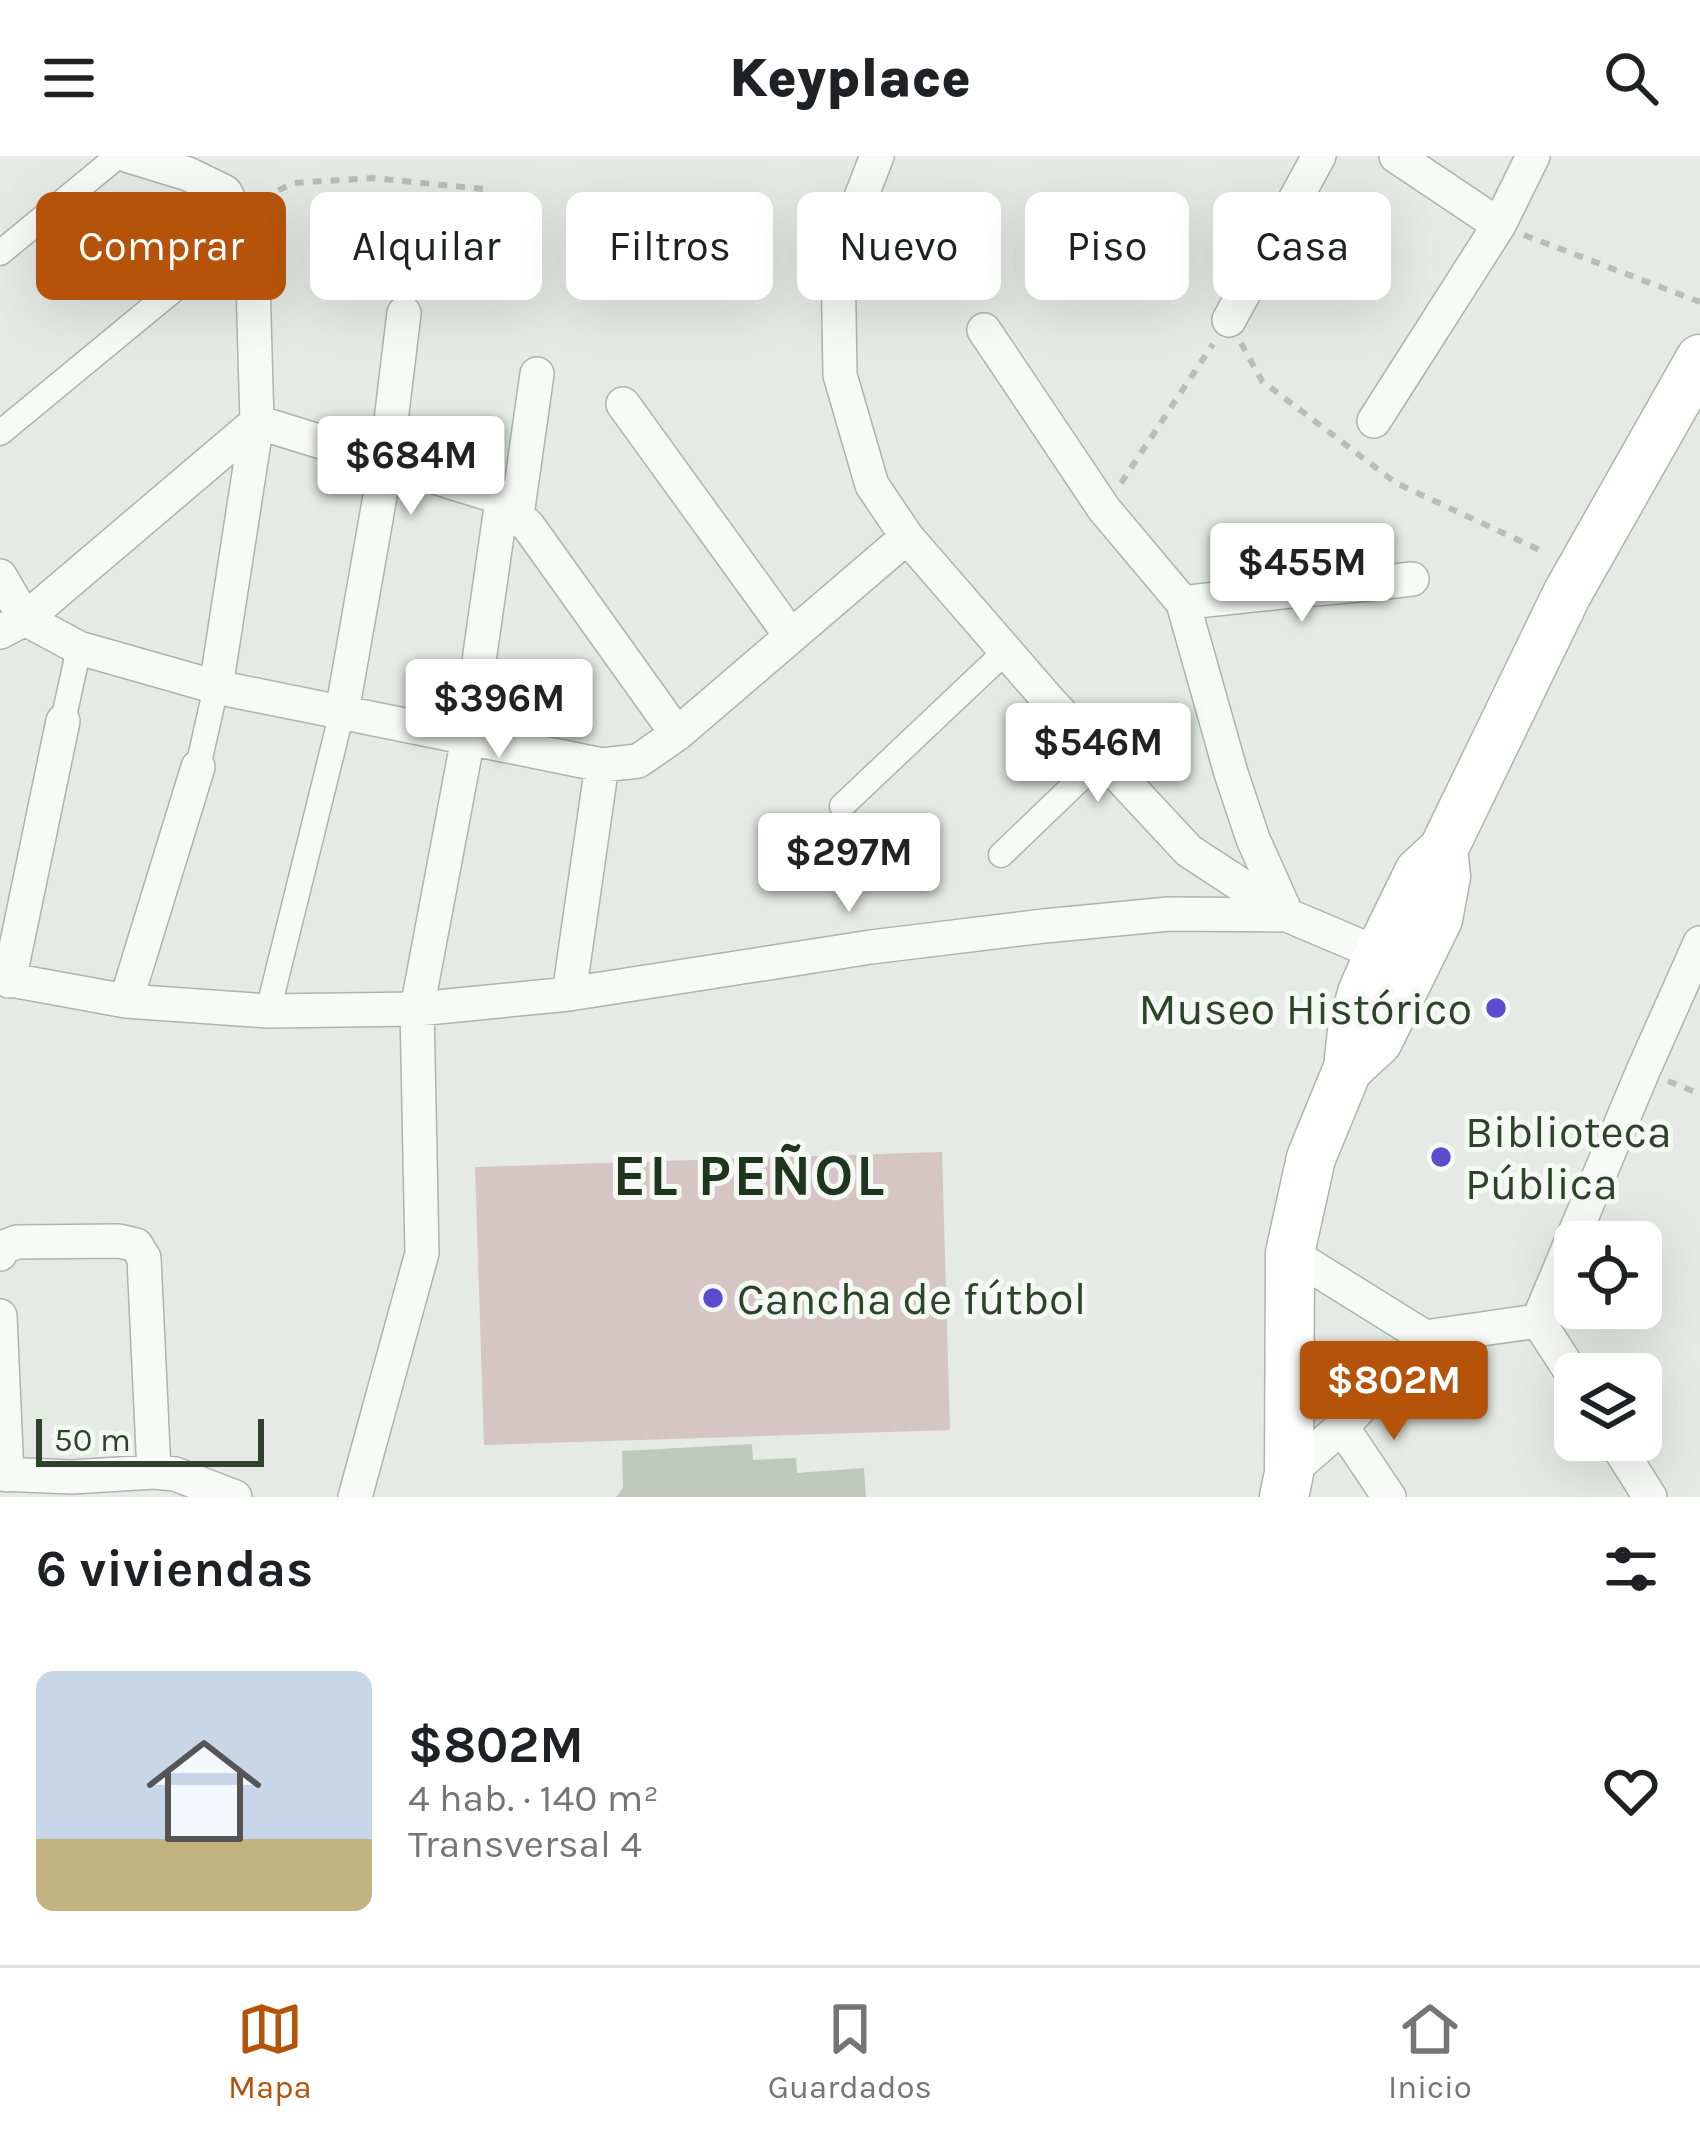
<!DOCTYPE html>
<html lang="es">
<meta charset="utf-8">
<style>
body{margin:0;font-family:Karla,sans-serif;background:#f2f2f2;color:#202124;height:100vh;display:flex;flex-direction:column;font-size:45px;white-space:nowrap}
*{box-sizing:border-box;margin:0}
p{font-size:39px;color:#757577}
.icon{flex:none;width:66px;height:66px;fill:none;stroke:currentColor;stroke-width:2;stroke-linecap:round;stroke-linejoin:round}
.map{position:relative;height:1341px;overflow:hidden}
.sheet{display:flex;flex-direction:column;background:#fff;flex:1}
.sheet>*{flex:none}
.top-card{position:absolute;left:36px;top:36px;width:1629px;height:108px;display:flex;gap:24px}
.tools{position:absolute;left:1554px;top:1065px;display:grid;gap:24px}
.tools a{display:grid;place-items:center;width:108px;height:108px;border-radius:18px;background:#fff;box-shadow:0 12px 48px #0002;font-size:60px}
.scale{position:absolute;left:36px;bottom:30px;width:228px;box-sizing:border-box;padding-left:12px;border:6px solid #2d442b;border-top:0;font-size:33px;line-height:42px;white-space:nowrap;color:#2d442b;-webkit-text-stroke:9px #f4f9f4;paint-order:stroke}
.price{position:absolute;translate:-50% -102px;padding:0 27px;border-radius:12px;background:#fff;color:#222;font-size:39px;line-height:78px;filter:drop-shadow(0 3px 6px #0008)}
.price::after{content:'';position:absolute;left:50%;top:72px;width:36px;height:27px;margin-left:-18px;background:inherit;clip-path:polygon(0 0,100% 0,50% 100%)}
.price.current{background:#b45309;color:#fff}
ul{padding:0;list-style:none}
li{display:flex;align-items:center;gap:36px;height:300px;padding:0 36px}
li span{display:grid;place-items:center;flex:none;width:336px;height:240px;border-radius:18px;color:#555}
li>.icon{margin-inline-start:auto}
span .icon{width:144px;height:144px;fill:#fffc;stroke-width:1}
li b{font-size:51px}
h2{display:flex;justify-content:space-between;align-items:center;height:144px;padding:0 36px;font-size:51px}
.pill{padding:0 42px;border-radius:18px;background:#fff;box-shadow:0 12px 48px #0002;font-size:42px;line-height:108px}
.pill.current{background:#b45309;color:#fff}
header{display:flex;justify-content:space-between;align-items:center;height:156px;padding:0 36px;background:#fff;font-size:54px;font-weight:800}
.tabs{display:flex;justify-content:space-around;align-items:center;height:168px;border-top:3px solid #e0e0e0;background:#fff;font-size:33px;color:#757577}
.tabs a{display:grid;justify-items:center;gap:6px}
.tabs .current{color:#b45309}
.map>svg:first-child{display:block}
</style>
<header><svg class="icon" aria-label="menu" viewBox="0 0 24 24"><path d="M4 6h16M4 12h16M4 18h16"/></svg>Keyplace<svg class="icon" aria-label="search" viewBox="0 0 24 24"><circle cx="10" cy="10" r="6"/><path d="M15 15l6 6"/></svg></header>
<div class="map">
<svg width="1700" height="1341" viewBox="0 0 1700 1341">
<rect width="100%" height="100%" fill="#e5ebe4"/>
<path fill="#d5c5c5" d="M942,996L950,1274L484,1289L475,1011Z"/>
<path fill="#bcc9bb" d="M752,1288L753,1304L796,1302L797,1317L864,1312L866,1341H616L623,1332L622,1295Z"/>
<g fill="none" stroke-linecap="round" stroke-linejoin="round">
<g stroke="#aab6a9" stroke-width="27">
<path id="pedestrian" d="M0,97L118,0
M0,277L245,75
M63,565L79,492
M198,611L216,531
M842,650L1006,495
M1001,699L1102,602
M268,855L342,556"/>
</g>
<g stroke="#aab6a9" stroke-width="36">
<path id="minor" d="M129,0L188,18L225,36L235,55L252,92L257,266L499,341L529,371L677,578
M877,0L838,100L840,219L872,329L907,381L1051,547L1189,695L1287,759L1379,798
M1396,0L1499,69
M1229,164L1319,0
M623,248L791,480
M1374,265L1499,69L1533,0
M517,359L537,218
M0,420L25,463L79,492L216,531L602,609L638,605L677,578L907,381
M1183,447C1259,437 1336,432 1412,423
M0,476L25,463L257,266
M216,531L257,266
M342,556L386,306L404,157
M0,822L126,845L268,855L417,853L569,838L871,791L1044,770L1169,758L1287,759L1253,683L1231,617L1183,447L1104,353L984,174
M9,825L63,565
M569,838L602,609
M126,845L198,611
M1290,1097L1425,1181
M0,1098L4,1091L17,1086L119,1085L136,1089L144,1102L154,1316
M0,1160L7,1319
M1538,1165L1643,915L1700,787
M1538,1165L1575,1222
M1342,1271L1389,1341
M1614,1284L1650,1341
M1289,1317L1342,1271L1425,1181L1538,1165
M0,1318L71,1321L154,1316L175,1318L235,1341
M355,1341L422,1097L417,853L468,582L502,344"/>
</g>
<g stroke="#aab6a9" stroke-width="51">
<path id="secondary" d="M1352,909L1378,885L1438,763L1446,720L1443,694
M1284,1341L1289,1317L1290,1097L1311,1002L1348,912L1352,875L1362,837L1379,798L1419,716L1443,694L1567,438L1700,203"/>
</g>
<path stroke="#b6c0b5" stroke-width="6" stroke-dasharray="9 9" stroke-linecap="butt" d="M262,42L294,27L373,22L483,33
M1524,79L1700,146
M1241,187L1262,225L1396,327L1546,397
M1121,327L1213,188
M1668,925L1700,938"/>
<use href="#pedestrian" stroke="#f7faf6" stroke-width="24"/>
<use href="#minor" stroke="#f7faf6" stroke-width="33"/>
<use href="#secondary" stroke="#fff" stroke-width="48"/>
</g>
<g fill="#5c4ccd" stroke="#f4f9f4" stroke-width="4.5">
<circle cx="1496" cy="852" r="12"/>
<circle cx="1441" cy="1001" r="12"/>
<circle cx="713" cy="1142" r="12"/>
</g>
<g text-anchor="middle" stroke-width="10" stroke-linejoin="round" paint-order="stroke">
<g font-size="45" fill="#2d442b" stroke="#f4f9f4" text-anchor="start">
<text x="1472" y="868" text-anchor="end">Museo Histórico</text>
<text x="1465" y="991">Biblioteca<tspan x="1465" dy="52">Pública</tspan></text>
<text x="737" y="1158">Cancha de fútbol</text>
</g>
<g font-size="57" font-weight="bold" letter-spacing="3" fill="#1f351d" stroke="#f4f9f4">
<text x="750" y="1039">EL PEÑOL</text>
</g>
</g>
</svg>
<div class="tools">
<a><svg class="icon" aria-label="locate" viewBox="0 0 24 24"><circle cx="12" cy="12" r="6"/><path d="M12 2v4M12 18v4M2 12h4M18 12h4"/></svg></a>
<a><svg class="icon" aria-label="layers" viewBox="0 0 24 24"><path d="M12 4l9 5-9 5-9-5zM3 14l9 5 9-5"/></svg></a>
</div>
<div class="scale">50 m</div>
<b class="price" style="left:411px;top:362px">$684M</b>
<b class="price" style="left:1302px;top:469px">$455M</b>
<b class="price" style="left:499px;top:605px">$396M</b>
<b class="price" style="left:1098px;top:649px">$546M</b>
<b class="price" style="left:849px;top:759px">$297M</b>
<b class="price current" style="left:1394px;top:1287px">$802M</b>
<div class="top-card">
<a class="pill current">Comprar</a>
<a class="pill">Alquilar</a>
<a class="pill">Filtros</a>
<a class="pill">Nuevo</a>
<a class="pill">Piso</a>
<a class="pill">Casa</a>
</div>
</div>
<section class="sheet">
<h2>6 viviendas<svg class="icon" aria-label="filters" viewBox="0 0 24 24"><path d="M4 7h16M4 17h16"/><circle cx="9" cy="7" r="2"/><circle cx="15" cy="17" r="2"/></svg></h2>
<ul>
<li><span style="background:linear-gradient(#c9d6e8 70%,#c2b280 0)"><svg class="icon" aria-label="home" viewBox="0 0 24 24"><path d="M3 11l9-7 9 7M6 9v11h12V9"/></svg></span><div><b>$802M</b><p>4 hab. · 140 m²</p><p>Transversal 4</p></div><svg class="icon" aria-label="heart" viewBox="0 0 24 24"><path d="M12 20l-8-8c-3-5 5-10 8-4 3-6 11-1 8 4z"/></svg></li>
</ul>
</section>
<nav class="tabs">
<a class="current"><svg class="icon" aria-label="map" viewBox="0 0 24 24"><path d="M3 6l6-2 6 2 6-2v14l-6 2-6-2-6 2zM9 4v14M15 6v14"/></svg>Mapa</a>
<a><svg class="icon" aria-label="saved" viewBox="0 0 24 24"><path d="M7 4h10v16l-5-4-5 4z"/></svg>Guardados</a>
<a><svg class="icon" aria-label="home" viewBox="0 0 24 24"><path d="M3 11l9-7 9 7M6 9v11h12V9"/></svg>Inicio</a>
</nav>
